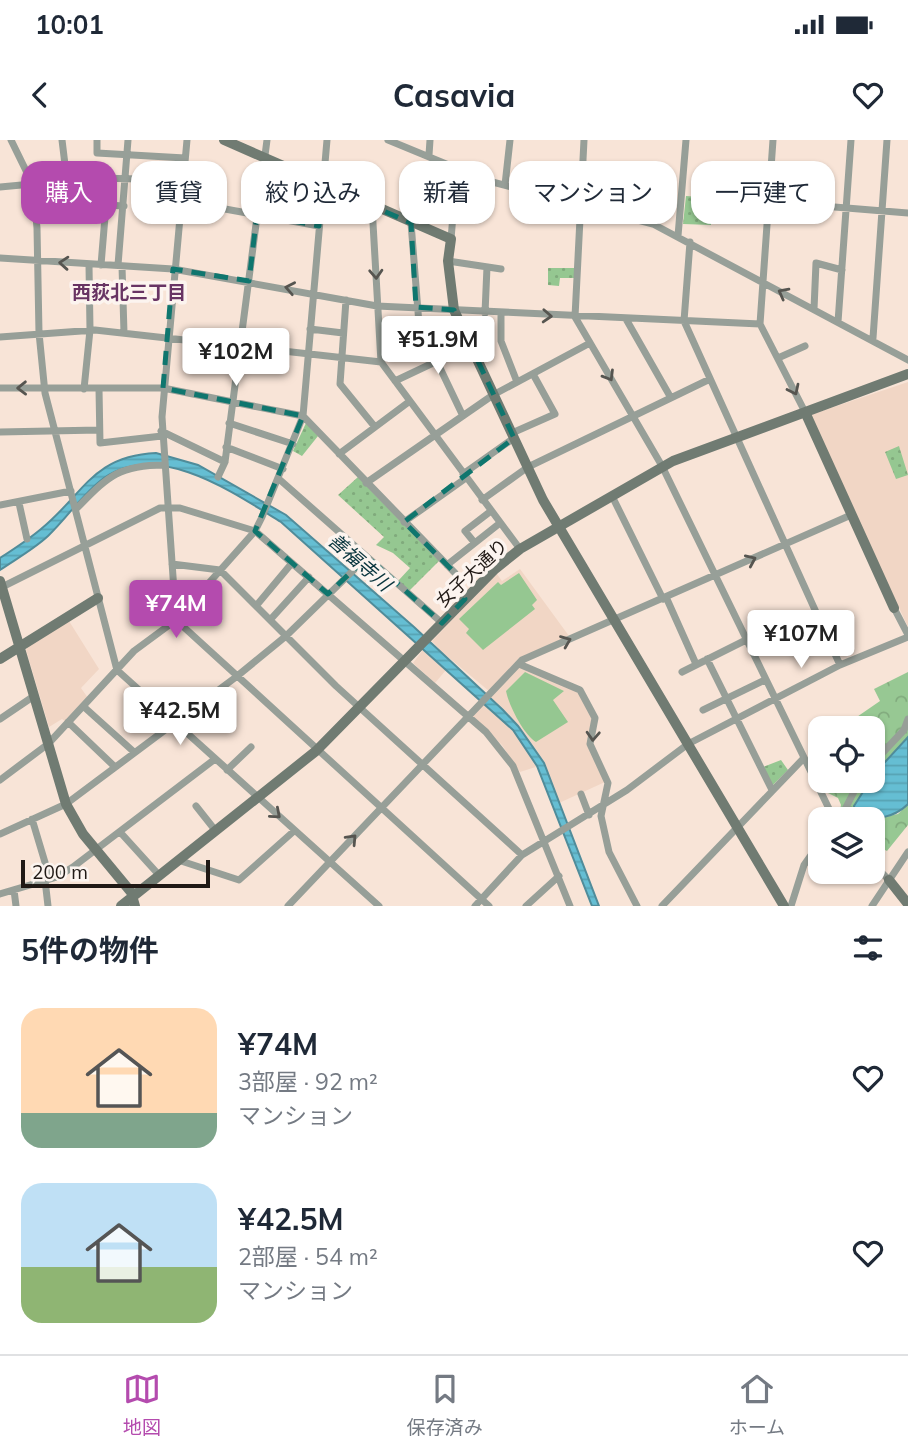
<!DOCTYPE html>
<html lang="ja">
<meta charset="utf-8">
<style>
body{margin:0;font-family:Mulish,"Noto Sans JP",sans-serif;background:#f2f2f3;color:#1f2937;height:100vh;display:flex;flex-direction:column;font-size:26px;white-space:nowrap}
*{box-sizing:border-box;margin:0}
p{font-size:23px;color:#747a83}
.icon{flex:none;width:38px;height:38px;fill:none;stroke:currentColor;stroke-width:2;stroke-linecap:round;stroke-linejoin:round}
.map{position:relative;height:766px;overflow:hidden}
.sheet{display:flex;flex-direction:column;background:#fff;flex:1}
.sheet>*{flex:none}
.banner{position:absolute;left:21px;top:21px;width:866px;height:63px;display:flex;gap:14px}
.tools{position:absolute;left:808px;top:576px;display:grid;gap:14px}
.tools a{display:grid;place-items:center;width:77px;height:77px;border-radius:14px;background:#fff;box-shadow:0 2px 5px #0004;font-size:35px}
.scale{position:absolute;left:21px;bottom:18px;width:189px;box-sizing:border-box;padding-left:7px;border:4px solid #201915;border-top:0;font-size:19px;line-height:24px;white-space:nowrap;color:#201915;-webkit-text-stroke:5px #fcf4ef;paint-order:stroke}
.price{position:absolute;translate:-50% -60px;padding:0 16px;border-radius:7px;background:#fff;color:#222;font-size:23px;line-height:46px;filter:drop-shadow(0 2px 4px #0008)}
.price::after{content:'';position:absolute;left:50%;top:42px;width:21px;height:16px;margin-left:-10px;background:inherit;clip-path:polygon(0 0,100% 0,50% 100%)}
.price.active{background:#b44bae;color:#fff}
ul{padding:0;list-style:none}
li{display:flex;align-items:center;gap:21px;height:175px;padding:0 21px}
li span{display:grid;place-items:center;flex:none;width:196px;height:140px;border-radius:21px;color:#555}
li>.icon{margin-inline-start:auto}
span .icon{width:84px;height:84px;fill:#fffc;stroke-width:1}
li b{font-size:30px}
h2{display:flex;justify-content:space-between;align-items:center;height:84px;padding:0 21px;font-size:30px}
.pill{padding:0 24px;border-radius:21px;background:#fff;box-shadow:0 2px 5px #0004;font-size:24px;line-height:63px}
.pill.active{background:#b44bae;color:#fff}
.status{display:flex;justify-content:space-between;align-items:center;height:49px;padding:0 35px;background:#fff;direction:ltr}
.status svg{height:19px;fill:currentColor}
header{display:flex;justify-content:space-between;align-items:center;height:91px;padding:0 21px;background:#fff;font-size:32px;font-weight:700}
.tabs{display:flex;justify-content:space-around;align-items:center;height:98px;border-top:2px solid #e0e1e3;background:#fff;font-size:19px;color:#747a83}
.tabs a{display:grid;justify-items:center;gap:4px}
.tabs .active{color:#b44bae}
.map>svg:first-child{display:block}
</style>
<div class="status"><b>10:01</b><svg viewBox="0 0 49 12"><path d="M0 12V9h3v3zM5 12V6h3v6zM10 12V3h3v9zM15 12V0h3v12zM26 1h20v11H26zM47 4h2v5h-2z"/></svg></div>
<header><svg class="icon" aria-label="back" viewBox="0 0 24 24"><path d="M15 5l-7 7 7 7"/></svg>Casavia<svg class="icon" aria-label="heart" viewBox="0 0 24 24"><path d="M12 20l-8-8c-3-5 5-10 8-4 3-6 11-1 8 4z"/></svg></header>
<div class="map">
<svg width="908" height="766" viewBox="0 0 908 766">
<defs>
<pattern id="grass-dots" width="8" height="8" patternUnits="userSpaceOnUse" patternTransform="scale(1.75)"><rect width="8" height="8" fill="#95c791"/><path d="M2 2h.1M6 6h.1" fill="none" stroke="#80aa7c" stroke-width="1.8" stroke-linecap="round"/></pattern>
<pattern id="forest-crowns" width="20" height="18" patternUnits="userSpaceOnUse" patternTransform="scale(1.75)"><rect width="20" height="18" fill="#97c893"/><path d="M2 6a3 3 0 1 1 6 0M12 15a3 3 0 1 1 6 0" fill="none" stroke="#82ab7e"/></pattern>
<pattern id="water-rules" width="6" height="5" patternUnits="userSpaceOnUse" patternTransform="scale(1.75)"><rect width="6" height="5" fill="#65bed3"/><path d="M0 2.5h6" fill="none" stroke="#57a3b4"/></pattern>
</defs>
<rect width="100%" height="100%" fill="#f8e4d7"/>
<path fill="#f1d6c5" d="M908,242V487L810,275Z
M520,429L569,496L519,518L489,551L442,512L434,520L446,530L435,543L413,523L423,510L432,517L439,509L432,501L497,434L502,441Z
M69,481L99,529L81,548L88,558L66,582L62,579L49,587L26,510L29,505Z
M519,527L578,552L592,578L587,605L605,642L559,663L545,624L520,632L502,605L472,576Z"/>
<path fill="url(#grass-dots)" d="M291,35L307,41L304,67L288,64L286,78L279,76L281,60H287Z
M686,56L713,58L711,85L683,84Z
M548,128H574V138H560L559,146L548,145Z
M306,283L318,296L302,316L293,311Z
M899,306L908,335L896,339L885,312Z
M358,337L439,421L409,451L398,441L410,428L393,413L376,405L384,397L338,355Z
M781,620L788,630L772,646L763,627Z"/>
<path fill="url(#forest-crowns)" d="M908,532V597L873,636V588H854L851,581L880,561L874,549Z
M832,641H871L854,666L856,679H838L841,665L838,658L824,651L823,646Z
M908,664V685L887,711L879,707L873,712V679L898,674Z"/>
<path fill="#95c791" d="M519,433L537,460L532,465L535,469L483,510L466,493L469,489L459,479L498,442L501,445Z
M525,532L564,551L553,560L568,582L536,602C524,595 509,566 506,551Z"/>
<path fill="url(#water-rules)" stroke="#508c9a" stroke-width="2" d="M156,313L198,325L286,375L414,487L503,570L518,586L544,623L599,766H592L537,626L513,590L281,382C234,353 159,300 104,338C83,353 67,378 48,396C34,409 16,419 0,430V418C14,409 28,400 41,389C84,354 92,316 156,313Z
M908,597V664C893,679 875,679 856,679L854,666L875,633Z"/>
<g fill="none" stroke-linecap="round" stroke-linejoin="round">
<path stroke="#979f98" stroke-width="7" d="M11,0L33,45L37,88L39,193L45,253L117,530L379,766
M62,0L67,41
M97,0V13L185,18
M187,0L162,277L176,480L489,766
M388,0L485,40L653,84L908,220
M584,0L575,177L662,326L834,679
M773,0L760,184L805,272
M429,15L430,0
M505,45L510,0
M0,47L96,38L183,40
M181,61L319,86
M810,65L908,73
M372,66L381,222L520,409
M411,83L419,184L462,274
M678,96L686,0
M451,99L457,28
M690,102L684,181L840,525
M0,118L173,129L377,166L760,184
M448,121L501,129
M101,125L106,65L124,66
M118,125L128,0
M122,126L124,193
M346,160L340,244L375,287
M814,169L816,123L842,130
M485,173L487,127
M501,174V201L517,242
M626,179L671,258
M838,182L851,0
M310,189L343,193
M0,197L95,190L381,222
M873,198L887,0
M778,218L805,206
M395,241L469,206
M0,248H163L303,276L455,433L465,459
M84,249L90,190L89,125
M99,249L100,303L162,296
M229,283L293,304
M161,291L225,322
M0,292L99,290
M512,293L555,274L533,234
M226,307L283,329
M339,314L410,261
M463,334L514,298
M218,337L225,322L267,0
M279,339L442,483
M366,343L493,255L590,203
M612,356L663,459
M482,360L528,327L708,240
M19,363L27,399
M0,365L71,351
M76,369C107,338 117,325 164,325
M404,382L466,338
M474,402L465,391L491,371
M172,424L220,430L336,546L522,715L627,650L688,604L840,525L908,497
M447,425L500,383
M0,448L160,368H180L255,391L486,592L513,626L570,766
M666,457L696,524
M256,466L292,423
M894,468L908,495
M270,480L309,437
M707,519L772,650
M519,524L580,550L595,578L590,604L608,643L601,676L609,712L637,766
M682,532L746,500
M83,566L134,612
M703,570L765,540
M0,579L34,556
M68,582L115,627
M873,623L904,590L908,579
M227,630L251,607
M0,640L48,604L134,511L176,480L255,391L262,377L303,276L327,0
M581,654L589,675
M196,666L215,690
M32,679L50,739
M840,679L860,640
M120,692L159,735
M0,694L66,664L236,537L286,496L367,417
M178,720L239,740L294,691
M873,724L889,740
M45,740L48,766
M14,750L16,766
M0,754L57,737L73,727L215,619
M288,766L522,520L851,375
M475,766L522,715
M526,766L559,736
M662,766L803,619
M791,766L804,725L821,701
M872,766L908,712"/>
<path stroke="#707b72" stroke-width="10" d="M224,0L451,99L448,121L454,170L543,360L784,766
M805,272L894,468
M0,441L66,664L83,694L131,752L135,766
M0,519L98,458
M889,740L908,764
M121,766L316,611L495,429L520,409L673,321L908,234"/>
</g>
<defs><path id="oneway-chevron" d="M-2-3.5L2.5 0L-2 3.5" fill="none" stroke-width="1.6" stroke-linecap="round" stroke-linejoin="round" transform="scale(1.75)"/></defs>
<g stroke="#565550">
<use href="#oneway-chevron" transform="translate(64 123) rotate(-176)"/>
<use href="#oneway-chevron" transform="translate(376 134) rotate(87)"/>
<use href="#oneway-chevron" transform="translate(290 148) rotate(-169)"/>
<use href="#oneway-chevron" transform="translate(783 153) rotate(-152)"/>
<use href="#oneway-chevron" transform="translate(547 176) rotate(3)"/>
<use href="#oneway-chevron" transform="translate(609 236) rotate(59)"/>
<use href="#oneway-chevron" transform="translate(22 248) rotate(179)"/>
<use href="#oneway-chevron" transform="translate(794 250) rotate(64)"/>
<use href="#oneway-chevron" transform="translate(751 420) rotate(-24)"/>
<use href="#oneway-chevron" transform="translate(566 501) rotate(-22)"/>
<use href="#oneway-chevron" transform="translate(593 596) rotate(93)"/>
<use href="#oneway-chevron" transform="translate(276 674) rotate(41)"/>
<use href="#oneway-chevron" transform="translate(352 699) rotate(-47)"/>
</g>
<path fill="none" stroke="#0f766e" stroke-width="5" stroke-dasharray="14 9" stroke-linejoin="round" d="M322,44L411,83L416,167L454,170L514,298L404,382L455,433L465,459L442,483L367,417L328,454L255,391L303,276L163,248L173,129L249,141L257,74L319,86Z"/>
<g text-anchor="middle" stroke-width="7" stroke-linejoin="round" paint-order="stroke">
<g font-size="18" fill="#201915" stroke="#fcf4ef">
<text transform="translate(472 433) rotate(-43)" y="6">女子大通り</text>
</g>
<g font-size="19" font-weight="bold" fill="#683464" stroke="#fcf4ef">
<text x="129" y="159">西荻北三丁目</text>
</g>
<g font-size="19" font-style="italic" fill="#08343d" stroke="#fcf4ef">
<text transform="translate(360 422) rotate(41)" y="7">善福寺川</text>
</g>
</g>
</svg>
<div class="tools">
<a><svg class="icon" aria-label="locate" viewBox="0 0 24 24"><circle cx="12" cy="12" r="6"/><path d="M12 2v4M12 18v4M2 12h4M18 12h4"/></svg></a>
<a><svg class="icon" aria-label="layers" viewBox="0 0 24 24"><path d="M12 4l9 5-9 5-9-5zM3 14l9 5 9-5"/></svg></a>
</div>
<div class="scale">200 m</div>
<b class="price" style="left:438px;top:236px">¥51.9M</b>
<b class="price" style="left:236px;top:248px">¥102M</b>
<b class="price active" style="left:176px;top:500px">¥74M</b>
<b class="price" style="left:801px;top:530px">¥107M</b>
<b class="price" style="left:180px;top:607px">¥42.5M</b>
<div class="banner">
<a class="pill active">購入</a>
<a class="pill">賃貸</a>
<a class="pill">絞り込み</a>
<a class="pill">新着</a>
<a class="pill">マンション</a>
<a class="pill">一戸建て</a>
</div>
</div>
<section class="sheet">
<h2>5件の物件<svg class="icon" aria-label="filters" viewBox="0 0 24 24"><path d="M4 7h16M4 17h16"/><circle cx="9" cy="7" r="2"/><circle cx="15" cy="17" r="2"/></svg></h2>
<ul>
<li><span style="background:linear-gradient(#ffd9b3 75%,#7fa58c 0)"><svg class="icon" aria-label="home" viewBox="0 0 24 24"><path d="M3 11l9-7 9 7M6 9v11h12V9"/></svg></span><div><b>¥74M</b><p>3部屋 · 92 m²</p><p>マンション</p></div><svg class="icon" aria-label="heart" viewBox="0 0 24 24"><path d="M12 20l-8-8c-3-5 5-10 8-4 3-6 11-1 8 4z"/></svg></li>
<li><span style="background:linear-gradient(#bfe0f5 60%,#8fb573 0)"><svg class="icon" aria-label="home" viewBox="0 0 24 24"><path d="M3 11l9-7 9 7M6 9v11h12V9"/></svg></span><div><b>¥42.5M</b><p>2部屋 · 54 m²</p><p>マンション</p></div><svg class="icon" aria-label="heart" viewBox="0 0 24 24"><path d="M12 20l-8-8c-3-5 5-10 8-4 3-6 11-1 8 4z"/></svg></li>
</ul>
</section>
<nav class="tabs">
<a class="active"><svg class="icon" aria-label="map" viewBox="0 0 24 24"><path d="M3 6l6-2 6 2 6-2v14l-6 2-6-2-6 2zM9 4v14M15 6v14"/></svg>地図</a>
<a><svg class="icon" aria-label="saved" viewBox="0 0 24 24"><path d="M7 4h10v16l-5-4-5 4z"/></svg>保存済み</a>
<a><svg class="icon" aria-label="home" viewBox="0 0 24 24"><path d="M3 11l9-7 9 7M6 9v11h12V9"/></svg>ホーム</a>
</nav>
